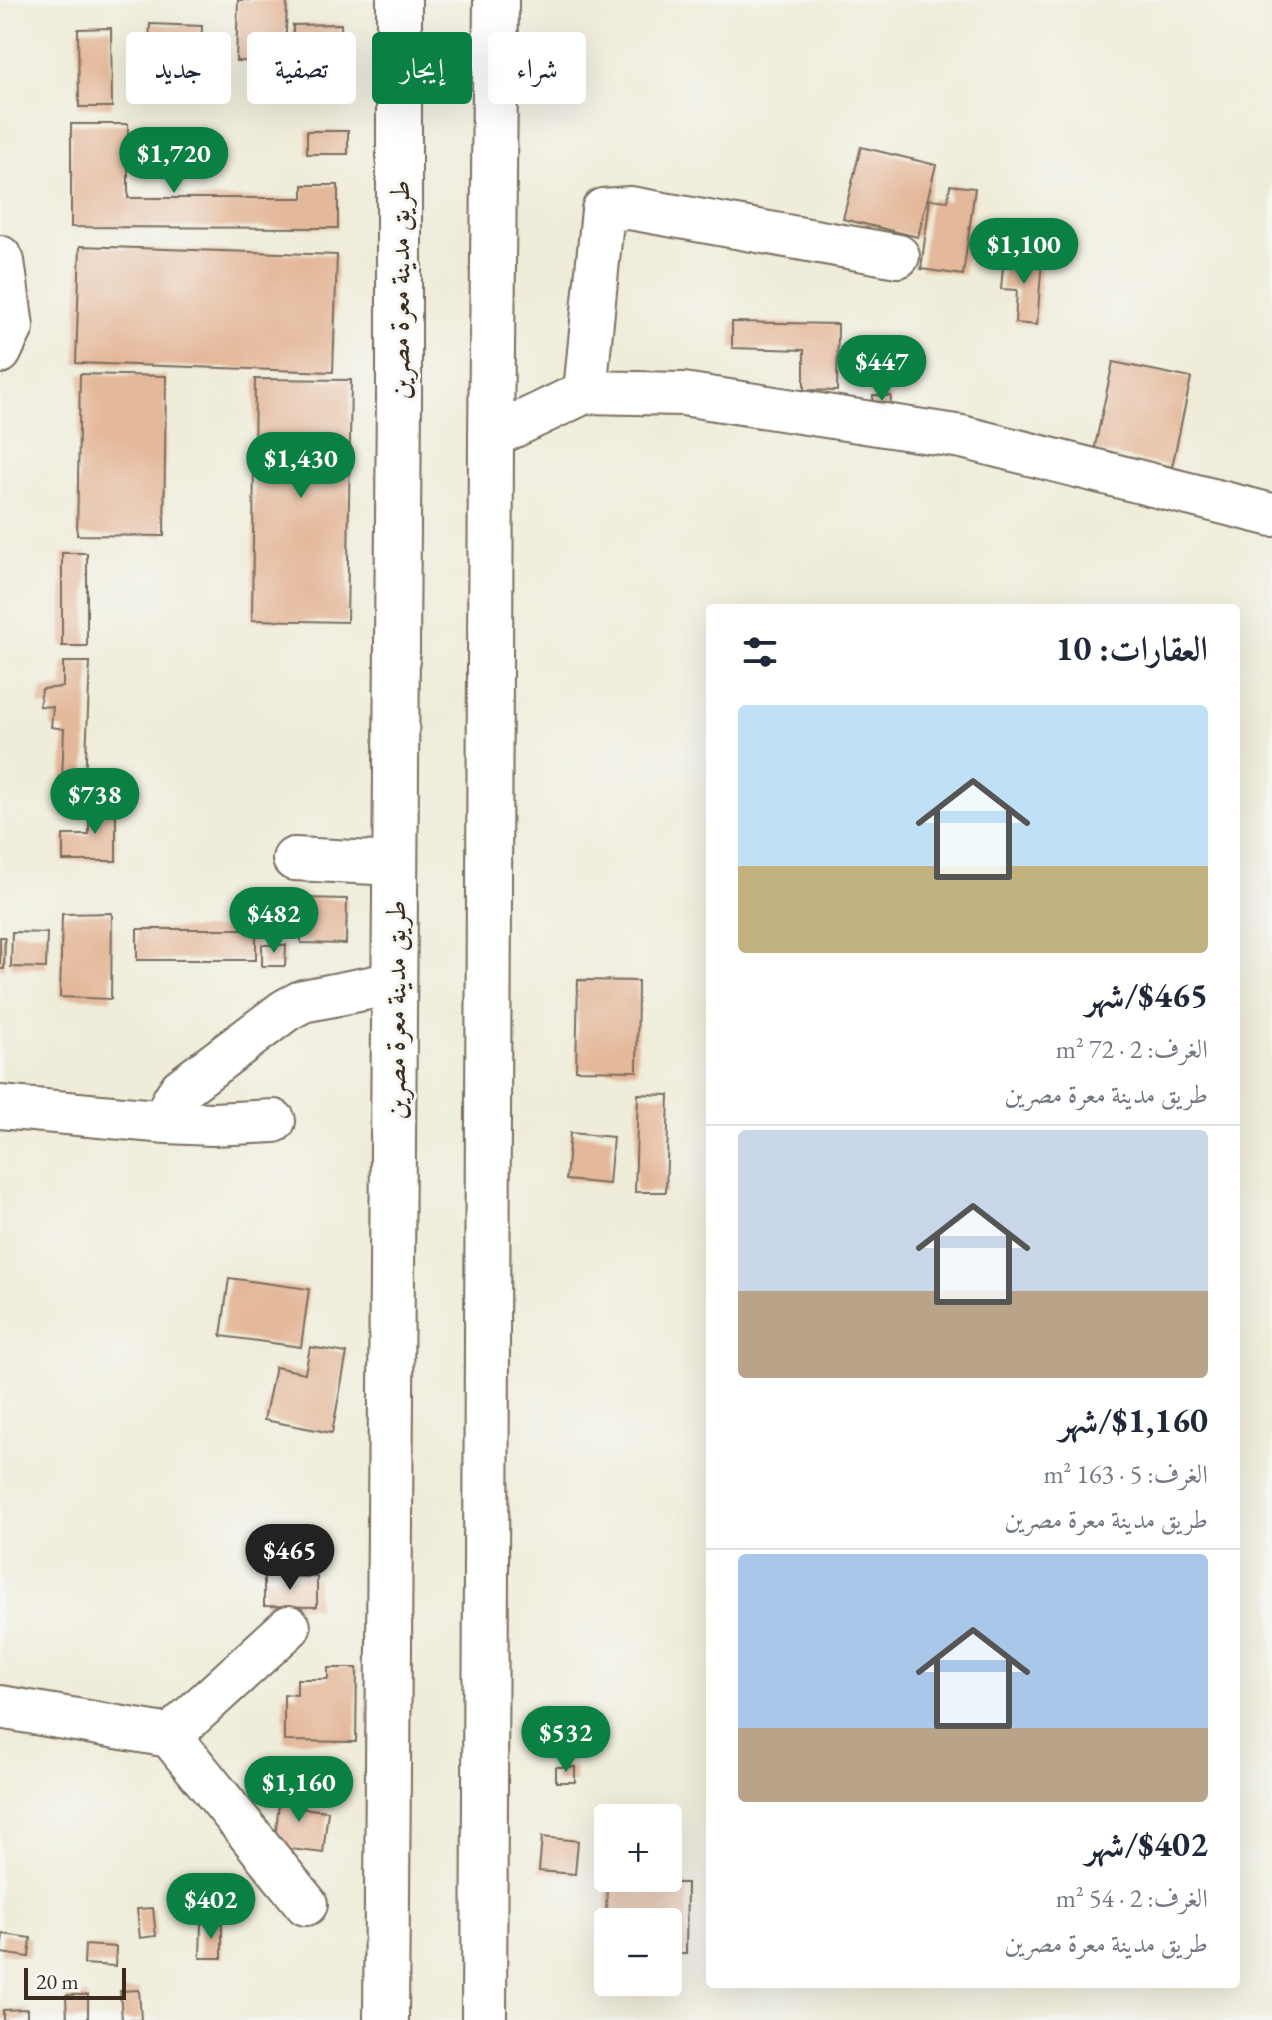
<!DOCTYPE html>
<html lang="ar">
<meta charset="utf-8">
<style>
body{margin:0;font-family:"EB Garamond",Amiri,serif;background:#f2f2f3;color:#1f2937;direction:rtl;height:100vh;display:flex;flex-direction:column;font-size:30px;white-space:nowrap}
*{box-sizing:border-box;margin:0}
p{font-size:26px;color:#747a83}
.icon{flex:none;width:44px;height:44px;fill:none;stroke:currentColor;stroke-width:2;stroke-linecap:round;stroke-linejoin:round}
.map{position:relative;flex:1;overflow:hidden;direction:ltr}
.details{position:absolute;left:706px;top:604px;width:534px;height:1384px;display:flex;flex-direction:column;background:#fff;border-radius:8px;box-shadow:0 8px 32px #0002;direction:rtl}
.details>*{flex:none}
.hud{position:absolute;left:24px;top:32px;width:562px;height:72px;direction:rtl;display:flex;gap:16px}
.buttons{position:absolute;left:594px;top:1804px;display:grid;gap:16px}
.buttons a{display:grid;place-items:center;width:88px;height:88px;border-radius:8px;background:#fff;box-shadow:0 8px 32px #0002;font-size:40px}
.scale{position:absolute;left:24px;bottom:20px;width:102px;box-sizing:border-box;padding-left:8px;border:4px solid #3b2a1e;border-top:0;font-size:22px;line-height:28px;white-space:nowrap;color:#3b2a1e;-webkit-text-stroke:6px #f6f6f2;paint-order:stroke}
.price{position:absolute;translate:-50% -68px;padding:0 18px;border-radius:28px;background:#0b8043;color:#fff;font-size:26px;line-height:52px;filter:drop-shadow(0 2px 4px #0008)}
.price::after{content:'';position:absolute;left:50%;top:48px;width:24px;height:18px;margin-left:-12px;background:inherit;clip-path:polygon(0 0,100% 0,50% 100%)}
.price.current{background:#222;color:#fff}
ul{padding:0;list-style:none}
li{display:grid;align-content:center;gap:16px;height:424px;padding:0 32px}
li+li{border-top:2px solid #e0e1e3}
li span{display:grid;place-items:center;height:248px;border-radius:8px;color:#555}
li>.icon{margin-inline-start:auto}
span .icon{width:144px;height:144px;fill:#fffc;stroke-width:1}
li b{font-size:34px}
h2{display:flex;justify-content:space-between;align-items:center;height:96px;padding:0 32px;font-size:34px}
.pill{padding:0 28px;border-radius:8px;background:#fff;box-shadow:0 8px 32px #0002;font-size:28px;line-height:72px}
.pill.current{background:#0b8043;color:#fff}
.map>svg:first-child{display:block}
</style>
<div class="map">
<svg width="1272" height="2020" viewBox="0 0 1272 2020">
<rect width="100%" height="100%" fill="#f6f6f2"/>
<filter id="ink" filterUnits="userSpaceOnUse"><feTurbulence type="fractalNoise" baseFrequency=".0125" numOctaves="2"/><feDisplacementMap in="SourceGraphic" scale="16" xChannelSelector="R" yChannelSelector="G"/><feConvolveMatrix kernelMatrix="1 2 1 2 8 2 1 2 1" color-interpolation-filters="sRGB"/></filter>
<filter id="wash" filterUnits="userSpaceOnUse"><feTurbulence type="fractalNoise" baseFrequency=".006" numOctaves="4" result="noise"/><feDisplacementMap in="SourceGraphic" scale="32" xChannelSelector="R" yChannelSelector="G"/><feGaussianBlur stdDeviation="1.8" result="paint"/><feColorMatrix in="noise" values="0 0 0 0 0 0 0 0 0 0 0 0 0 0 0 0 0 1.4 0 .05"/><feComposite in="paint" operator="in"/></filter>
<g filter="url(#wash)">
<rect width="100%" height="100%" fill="#efecd9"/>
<g id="blocks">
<path fill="#e4b89a" d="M238,0H287L285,62L236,61Z
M150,24L202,26L201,63L148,61Z
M341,24L342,65L293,66V25Z
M111,28L112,107H79L78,29Z
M327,70L348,71L347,90H327Z
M71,124H128V198H303V185H338V228L71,227Z
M307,131H348V154H307Z
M861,147L936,165L918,237L843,219Z
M950,185L975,188L963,275L921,269L930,199L948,201Z
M80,246L337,255L333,372L76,363Z
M1004,256L1042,259L1037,325L1015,323L1017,290L1001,289Z
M732,322L838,324L837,391L804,390V350L732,348Z
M1113,362L1191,378L1172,467L1094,451Z
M80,374L166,376L164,536L77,535Z
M255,379L351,380L347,622L252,620Z
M873,395L891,396L890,412L872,409Z
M62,553H87V646H62Z
M63,662H90L84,806L61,807L64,729L51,727L53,707L39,706L42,689L63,687Z
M89,801H116V861H63V835H89Z
M301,898L347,899L346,944L301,943Z
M112,913L111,999L60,997L62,914Z
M137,929H256V960H137Z
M12,932L47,933L46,968L11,967Z
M0,937H5L4,969H0Z
M262,945H286L285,966H262Z
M578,980L638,981L637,1071L576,1070Z
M638,1094L669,1095L666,1192H635Z
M570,1133L613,1137L609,1184L566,1180Z
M229,1278L309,1289L301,1347L221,1336Z
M310,1347L347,1353L332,1433L264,1420L275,1367L305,1373Z
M264,1576L317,1577V1607L264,1606Z
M328,1668H357L356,1742L284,1741V1694L297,1695V1679H328Z
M563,1714L576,1716L594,1744L569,1763L557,1737Z
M556,1767H575V1782H556Z
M281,1787L301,1789L298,1808L328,1811L323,1853L274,1847Z
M542,1837L578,1841L575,1874L539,1871Z
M607,1883H687L686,1954H668V1922H606Z
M153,1908L156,1936L140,1938L137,1909Z
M201,1923H222V1958H200Z
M3,1934L31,1938L29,1957L1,1953Z
M85,1945L116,1947L115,1966L84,1964Z
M139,1990L141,2020H122L120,1991Z
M66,1995H88V2020H67Z
M27,2009V2020H3V2010Z"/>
</g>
</g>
<g filter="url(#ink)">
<use href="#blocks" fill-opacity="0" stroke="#7a6e5f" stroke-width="2"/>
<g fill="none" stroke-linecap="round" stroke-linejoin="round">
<g stroke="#7a6e5f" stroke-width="46">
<path id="minor" d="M0,257L3,261L12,327L0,352
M585,392L603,210L630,208L898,256
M491,437L585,392L683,394L962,437L1272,515
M294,859L396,864
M0,1107L167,1122L212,1124L274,1121
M167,1122C168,1108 173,1100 181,1089L286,1010L303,1001L395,983
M0,1707L170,1736L306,1904
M170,1736L289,1627"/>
</g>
<g stroke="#7a6e5f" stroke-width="48">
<path id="major" d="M386,2020L399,396V0
M484,2020L491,437L496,0"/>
</g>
<use href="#minor" stroke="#fff" stroke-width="42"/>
<use href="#major" stroke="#fff" stroke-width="44"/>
</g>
</g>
<g text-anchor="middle" stroke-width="6" stroke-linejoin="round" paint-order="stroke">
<g font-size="28" fill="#3b2a1e" stroke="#f6f6f2">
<text transform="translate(399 290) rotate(-90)" y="10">طريق مدينة معرة مصرين</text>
<text transform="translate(395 1010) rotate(-90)" y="10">طريق مدينة معرة مصرين</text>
</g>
</g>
</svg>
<div class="buttons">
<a>+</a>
<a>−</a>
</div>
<div class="scale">20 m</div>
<b class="price" style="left:174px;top:195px">$1,720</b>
<b class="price" style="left:1024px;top:286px">$1,100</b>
<b class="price" style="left:882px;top:403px">$447</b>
<b class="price" style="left:301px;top:500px">$1,430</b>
<b class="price" style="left:95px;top:836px">$738</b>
<b class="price" style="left:274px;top:955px">$482</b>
<b class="price current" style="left:290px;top:1592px">$465</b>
<b class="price" style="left:566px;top:1774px">$532</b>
<b class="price" style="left:299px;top:1824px">$1,160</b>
<b class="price" style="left:211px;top:1941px">$402</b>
<div class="hud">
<a class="pill">شراء</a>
<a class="pill current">إيجار</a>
<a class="pill">تصفية</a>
<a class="pill">جديد</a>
</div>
<section class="details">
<h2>العقارات: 10<svg class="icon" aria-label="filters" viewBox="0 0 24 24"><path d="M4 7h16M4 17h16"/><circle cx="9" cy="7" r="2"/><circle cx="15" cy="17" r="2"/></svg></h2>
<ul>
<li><span style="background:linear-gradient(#bfe0f5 65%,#c2b280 0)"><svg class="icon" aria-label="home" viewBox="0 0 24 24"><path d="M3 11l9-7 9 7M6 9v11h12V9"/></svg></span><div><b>$465/شهر</b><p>الغرف: 2 · 72 m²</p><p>طريق مدينة معرة مصرين</p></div></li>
<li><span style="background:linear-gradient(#c9d6e8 65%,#b9a48a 0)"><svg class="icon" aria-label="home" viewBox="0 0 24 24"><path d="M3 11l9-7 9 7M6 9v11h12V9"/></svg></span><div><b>$1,160/شهر</b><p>الغرف: 5 · 163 m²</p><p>طريق مدينة معرة مصرين</p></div></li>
<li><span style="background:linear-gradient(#a9c7e8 70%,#b9a48a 0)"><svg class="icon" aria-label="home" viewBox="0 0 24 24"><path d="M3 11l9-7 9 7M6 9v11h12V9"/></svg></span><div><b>$402/شهر</b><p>الغرف: 2 · 54 m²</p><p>طريق مدينة معرة مصرين</p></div></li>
</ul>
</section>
</div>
